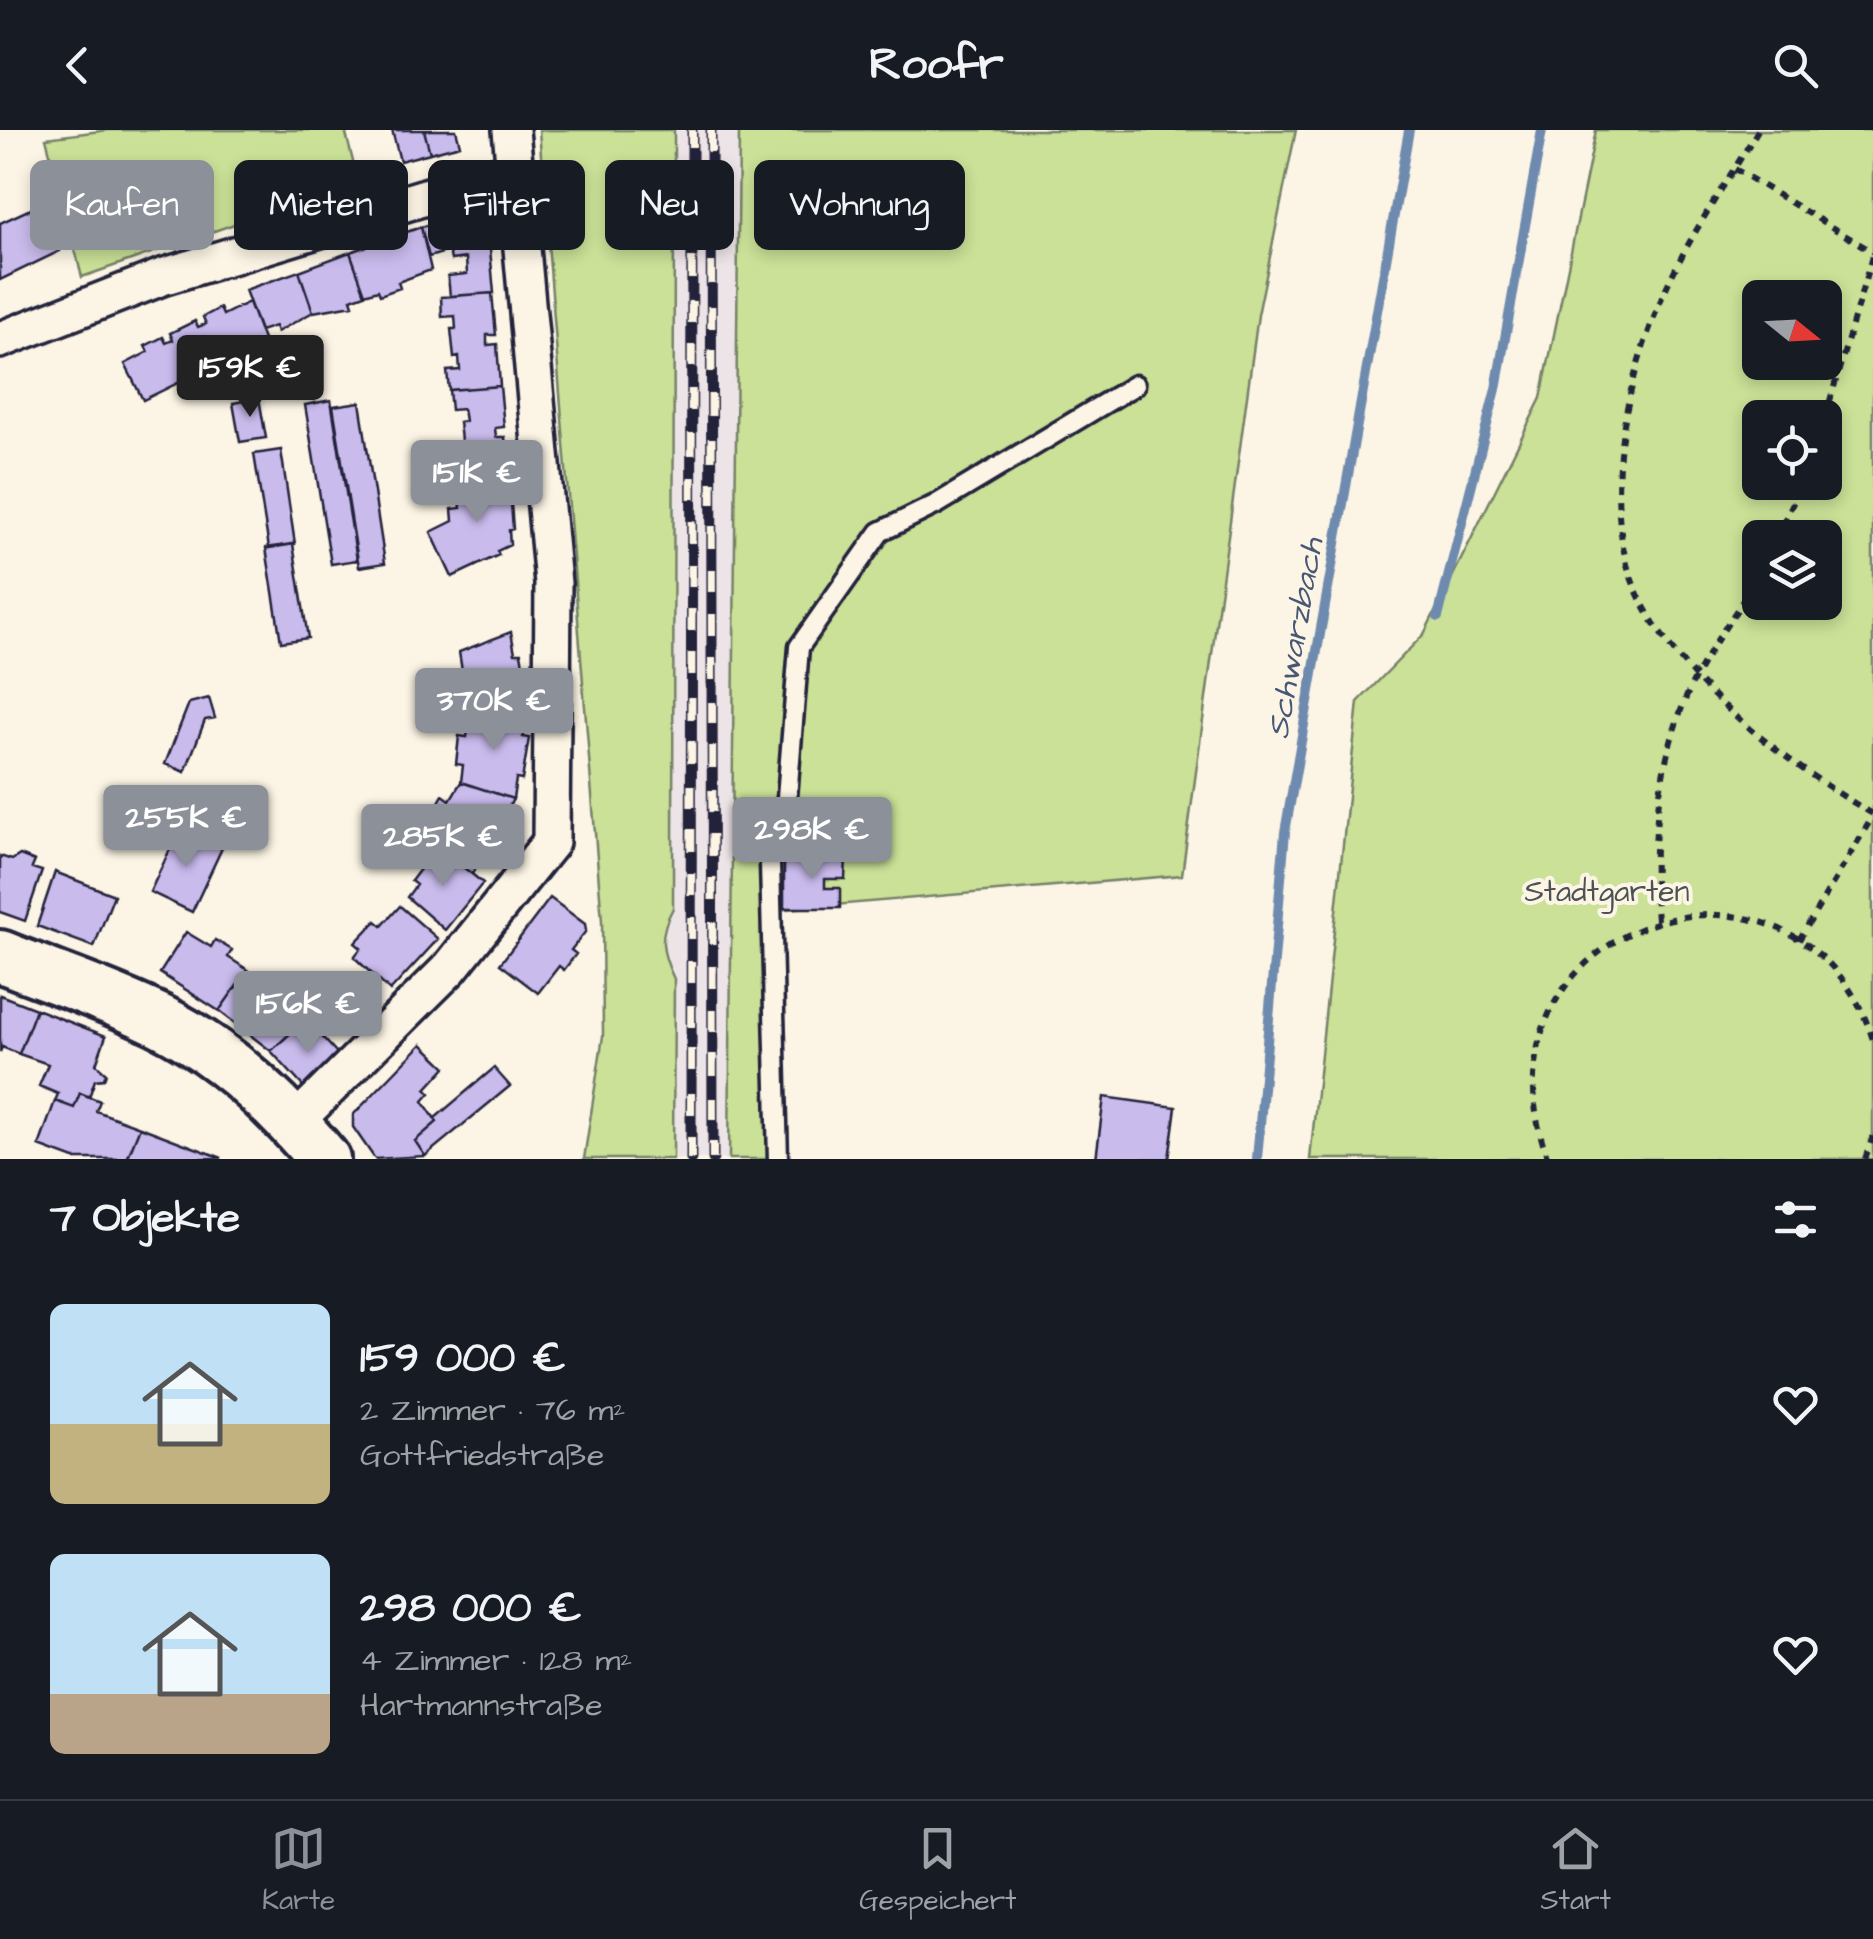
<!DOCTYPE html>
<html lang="de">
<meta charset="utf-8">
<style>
body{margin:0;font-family:"Architects Daughter",sans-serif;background:#242831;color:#f1f3f6;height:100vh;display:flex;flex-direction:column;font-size:38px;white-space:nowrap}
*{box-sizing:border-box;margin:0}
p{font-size:32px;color:#9ea1a6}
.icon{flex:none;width:55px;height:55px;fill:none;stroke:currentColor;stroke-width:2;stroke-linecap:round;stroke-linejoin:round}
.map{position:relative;height:1029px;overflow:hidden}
.details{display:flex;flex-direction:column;background:#171b24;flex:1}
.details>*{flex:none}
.top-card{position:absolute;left:30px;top:30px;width:1000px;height:90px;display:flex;gap:20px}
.needle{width:65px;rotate:108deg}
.tools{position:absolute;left:1742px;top:150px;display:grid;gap:20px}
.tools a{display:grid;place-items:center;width:100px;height:100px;border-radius:15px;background:#171b24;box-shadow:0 5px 15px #0003;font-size:50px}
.price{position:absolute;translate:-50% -85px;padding:0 22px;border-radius:10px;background:#8c9099;color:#fff;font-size:32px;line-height:65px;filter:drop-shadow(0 2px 5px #0008)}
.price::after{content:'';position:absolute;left:50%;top:60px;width:30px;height:22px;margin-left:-15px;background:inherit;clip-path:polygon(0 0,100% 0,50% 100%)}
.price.selected{background:#222;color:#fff}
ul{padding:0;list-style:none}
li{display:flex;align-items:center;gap:30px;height:250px;padding:0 50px}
li span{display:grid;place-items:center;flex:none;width:280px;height:200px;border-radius:15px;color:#555}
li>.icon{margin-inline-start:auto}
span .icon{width:120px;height:120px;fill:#fffc;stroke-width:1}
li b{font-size:42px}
h2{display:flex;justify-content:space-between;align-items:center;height:120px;padding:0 50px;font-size:42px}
.chip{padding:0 35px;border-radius:15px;background:#171b24;box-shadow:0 5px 15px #0003;font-size:35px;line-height:90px}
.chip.selected{background:#8c9099;color:#fff}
header{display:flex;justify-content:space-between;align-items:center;height:130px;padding:0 50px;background:#171b24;font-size:45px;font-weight:800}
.dock{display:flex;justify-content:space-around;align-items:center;height:140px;border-top:2px solid #363941;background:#171b24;font-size:28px;color:#9ea1a6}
.dock a{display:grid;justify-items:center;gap:5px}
.dock .selected{color:#8c9099}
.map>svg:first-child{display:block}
</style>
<header><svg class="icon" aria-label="back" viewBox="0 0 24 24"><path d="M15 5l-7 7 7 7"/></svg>Roofr<svg class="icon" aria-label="search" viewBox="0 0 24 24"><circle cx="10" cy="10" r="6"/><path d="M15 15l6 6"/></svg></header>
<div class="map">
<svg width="1873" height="1029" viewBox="0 0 1873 1029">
<rect width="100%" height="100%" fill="#fcf5e5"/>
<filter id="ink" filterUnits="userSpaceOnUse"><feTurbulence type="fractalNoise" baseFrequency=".01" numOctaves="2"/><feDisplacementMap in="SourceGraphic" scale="20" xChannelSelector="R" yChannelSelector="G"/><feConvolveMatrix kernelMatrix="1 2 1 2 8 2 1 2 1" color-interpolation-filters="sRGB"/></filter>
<g filter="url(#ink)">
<path fill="#ede4e7" d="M674,0H739L729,1029H673L674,850L662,825V798L673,778Z"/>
<path fill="#cae197" stroke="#768269" stroke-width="2.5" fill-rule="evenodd" d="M108,0H345L358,51L82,147L46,8Z
M539,0H674L673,778C658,805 661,822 674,849L673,1029H584L603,906L602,791Z
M739,0H1296L1258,185L1182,745L777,780L773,678L760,707L767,1029H729Z
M1596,0H1873V1029H1310L1358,572L1424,504L1541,268ZM1760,168H1825V232H1760ZM1760,288H1825V352H1760ZM1760,408H1825V472H1760Z"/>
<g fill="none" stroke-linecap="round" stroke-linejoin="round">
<path stroke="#6e8baf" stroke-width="10" d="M1438,487L1496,259L1542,0
M1257,1029L1285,702L1409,0"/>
</g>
<path fill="#c9bbec" stroke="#22223b" stroke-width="2.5" d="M392,0H424L430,23L400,31Z
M424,0H456L460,15L430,23Z
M39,75L60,121L0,150V93Z
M484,84L486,102H479L480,109L489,108L494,163L450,166L448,146L467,144L466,128L451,130L449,121L429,127L421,97L460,87L463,96L468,95L467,89Z
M421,97L431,140L398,152L400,158L380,165L378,160L365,164L350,122Z
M350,122L365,164L351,169L353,175L313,182L299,141Z
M299,141L313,182L277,202L275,196L260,201L245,160Z
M492,163L496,205H487V215L497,214L500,256L449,260L447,241L460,240L459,227L454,228L451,199H456L455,186L442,187L441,167Z
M249,172L263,210L208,238L206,235L198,239L200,242L143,270L125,234L148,222L145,216L163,207L166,213L173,210L170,203L195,191L198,197L206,194L203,187L220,178L223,185Z
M500,256L504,297L495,298L496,307H505L509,348L457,353L455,334L468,333V323L462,320L459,292L465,291L463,279L451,280L449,260Z
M259,268L266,308L240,312L233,273Z
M331,270L357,430L331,434L305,275Z
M360,272L385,433L359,437L333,276Z
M281,320L295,414L269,418L254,324Z
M509,348L513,399L509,400L510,415L497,421L499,425L452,447L431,402L453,391L452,379L461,378L458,353Z
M293,414L308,508L281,512L266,418Z
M511,502L515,523H521L528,564H522L526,585L470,587L467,569L459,570L454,542L462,541L459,522Z
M209,568L215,588L205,590L185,642L165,634L189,573Z
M526,585L523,607L529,608L522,650L516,649L513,669L461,652L463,635L456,634L459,606L467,607L470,587Z
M461,652L513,669L503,688L508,692L488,729L482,726L472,744L428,710L437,694L429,690L443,665L450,670Z
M180,698L222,718L192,782L150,762Z
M443,721L483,753L445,800L407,767L416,755L411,751L430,726L435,731Z
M20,725L35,731L32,738L42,741L25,791L0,782V726L12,730Z
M784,728H846L845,749H825V758H840V778H784Z
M55,742L114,765L94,817L37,796Z
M550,768L585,794L586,801L571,820L576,824L564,840L559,836L538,863L500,834Z
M400,776L438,809L390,861L354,827L361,818L355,813L376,791L382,796Z
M186,802L211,817L215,810L232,820L228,827L248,840L219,881L160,843Z
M248,840L268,856L273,850L288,864L283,869L306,889L271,921L219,881Z
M0,865L36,879L19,924L2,917L0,922Z
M36,879L106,906L96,934L106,943L104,949L95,950L89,967L80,963L74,978L55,971L58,964L39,956L48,934L19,924Z
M306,889L345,932L310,964L271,921Z
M422,914L446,937L426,959L430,963L423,971L437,992L415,1011L425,1026L375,1029L353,997V985Z
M494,938L510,956L425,1026L415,1011L437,992L435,988Z
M80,963L100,971L96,981L140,997L127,1029H74L39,1016L55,971L74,978Z
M1104,967L1176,977L1169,1029H1096Z
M140,997L222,1028L127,1029Z"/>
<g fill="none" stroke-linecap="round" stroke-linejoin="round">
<g stroke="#22223b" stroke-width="25">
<path id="lane" d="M778,1029L770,734L786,680L799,517L880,402L937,374L1135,255"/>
</g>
<g stroke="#22223b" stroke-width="42">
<path id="street" d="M0,210L162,147L514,40
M294,993L450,838L551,712L553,453L511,0"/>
</g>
<g stroke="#22223b" stroke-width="58">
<path id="secondary" d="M0,826C52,847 108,865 159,890C222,921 279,975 324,1029"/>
</g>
<path stroke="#22223b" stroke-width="6" stroke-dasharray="8 8" stroke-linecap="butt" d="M1758,0C1726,54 1688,107 1663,165C1629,245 1606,340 1625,426C1648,532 1784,633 1873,684
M1735,39L1873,122
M1825,288L1873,123
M1776,408L1803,352
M1657,790C1650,708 1658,623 1695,548C1714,511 1740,478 1760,442
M1799,810L1873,686
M1548,1029C1461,790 1802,683 1873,910
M1865,1029L1873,1006"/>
<use href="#lane" stroke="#fcf5e5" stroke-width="18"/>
<use href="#street" stroke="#fcf5e5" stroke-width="35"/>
<use href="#secondary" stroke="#fcf5e5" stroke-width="50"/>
<g stroke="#22223b" stroke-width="11">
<path id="rail" d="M711,0L713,1029
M691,1029L692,0"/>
</g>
<use href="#rail" stroke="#fcf5e5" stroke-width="8" stroke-dasharray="22" stroke-linecap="butt"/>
</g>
</g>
<g text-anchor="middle" stroke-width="8" stroke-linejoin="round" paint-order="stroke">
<g font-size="30" fill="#4c5252" stroke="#fcf5e5">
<text x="1607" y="771">Stadtgarten</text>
</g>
<g font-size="32" font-style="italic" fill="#485775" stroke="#fcf5e5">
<text transform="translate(1294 508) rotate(-80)" y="11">Schwarzbach</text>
</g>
</g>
</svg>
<div class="tools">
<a><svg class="needle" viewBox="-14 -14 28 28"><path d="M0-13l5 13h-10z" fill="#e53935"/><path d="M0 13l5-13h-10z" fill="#9ea1a6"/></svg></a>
<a><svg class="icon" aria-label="locate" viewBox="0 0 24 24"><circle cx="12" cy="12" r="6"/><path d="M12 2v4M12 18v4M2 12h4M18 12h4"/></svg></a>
<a><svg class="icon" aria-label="layers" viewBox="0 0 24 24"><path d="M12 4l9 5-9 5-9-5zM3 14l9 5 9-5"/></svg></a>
</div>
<b class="price selected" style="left:250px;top:290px">159K €</b>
<b class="price" style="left:477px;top:395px">151K €</b>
<b class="price" style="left:494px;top:623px">370K €</b>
<b class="price" style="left:186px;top:740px">255K €</b>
<b class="price" style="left:812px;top:752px">298K €</b>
<b class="price" style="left:443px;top:759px">285K €</b>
<b class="price" style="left:308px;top:926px">156K €</b>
<div class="top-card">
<a class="chip selected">Kaufen</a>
<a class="chip">Mieten</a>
<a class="chip">Filter</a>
<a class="chip">Neu</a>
<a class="chip">Wohnung</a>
</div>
</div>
<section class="details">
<h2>7 Objekte<svg class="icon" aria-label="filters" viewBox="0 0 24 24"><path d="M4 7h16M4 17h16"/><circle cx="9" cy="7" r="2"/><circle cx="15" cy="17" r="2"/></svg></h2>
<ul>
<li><span style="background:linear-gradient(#bfe0f5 60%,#c2b280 0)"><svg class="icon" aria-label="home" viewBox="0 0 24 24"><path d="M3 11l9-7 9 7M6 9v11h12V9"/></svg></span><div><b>159 000 €</b><p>2 Zimmer · 76 m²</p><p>Gottfriedstraße</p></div><svg class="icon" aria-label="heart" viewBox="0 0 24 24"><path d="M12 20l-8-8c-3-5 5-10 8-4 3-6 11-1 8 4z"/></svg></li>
<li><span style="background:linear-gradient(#bfe0f5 70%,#b9a48a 0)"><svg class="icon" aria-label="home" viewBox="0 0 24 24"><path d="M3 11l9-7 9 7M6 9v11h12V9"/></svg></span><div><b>298 000 €</b><p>4 Zimmer · 128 m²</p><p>Hartmannstraße</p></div><svg class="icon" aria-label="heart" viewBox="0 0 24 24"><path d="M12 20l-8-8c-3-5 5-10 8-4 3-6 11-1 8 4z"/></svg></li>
</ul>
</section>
<nav class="dock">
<a class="selected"><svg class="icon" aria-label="map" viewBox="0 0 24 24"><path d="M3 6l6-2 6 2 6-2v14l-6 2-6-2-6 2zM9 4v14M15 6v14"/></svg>Karte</a>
<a><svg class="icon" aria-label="saved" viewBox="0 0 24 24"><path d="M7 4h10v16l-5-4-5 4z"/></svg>Gespeichert</a>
<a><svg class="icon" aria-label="home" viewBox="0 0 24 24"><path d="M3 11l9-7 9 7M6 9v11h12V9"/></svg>Start</a>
</nav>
